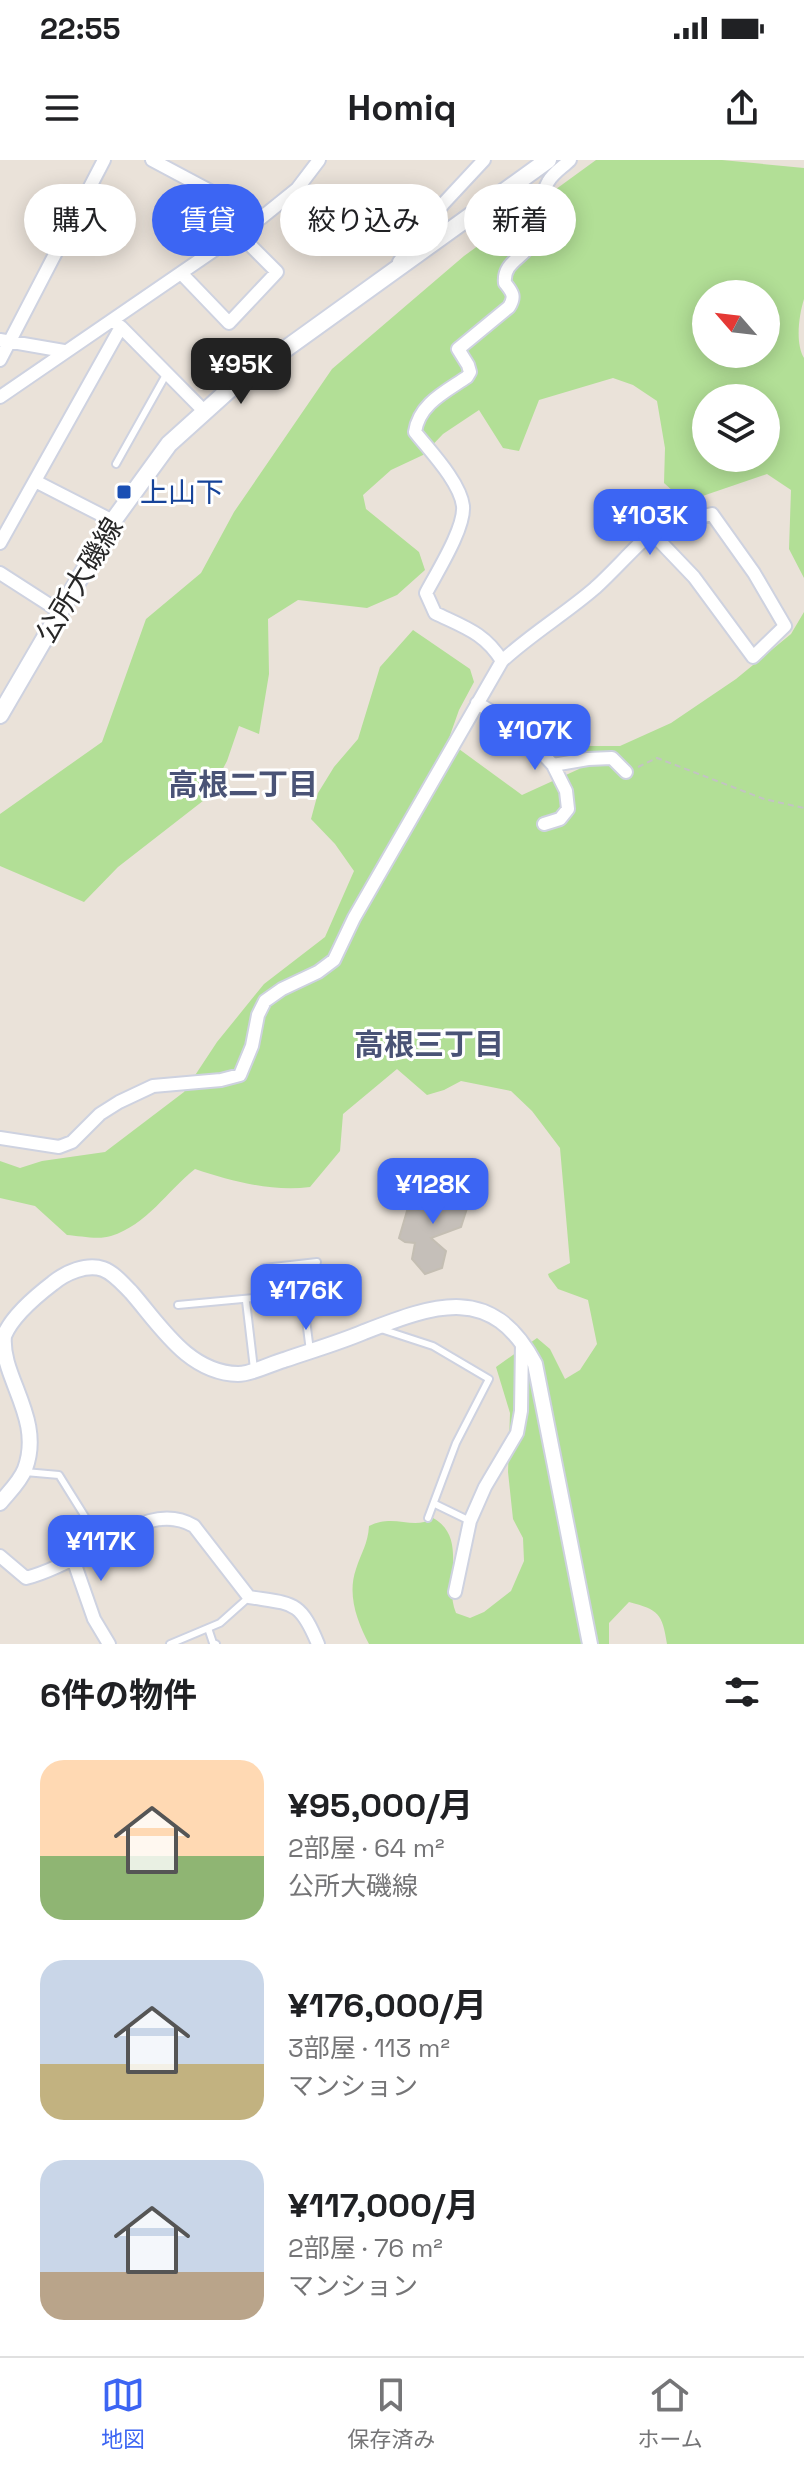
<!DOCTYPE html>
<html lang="ja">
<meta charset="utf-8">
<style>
body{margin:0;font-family:"Space Grotesk","Noto Sans JP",sans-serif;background:#f2f2f2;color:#202124;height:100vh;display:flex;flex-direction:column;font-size:30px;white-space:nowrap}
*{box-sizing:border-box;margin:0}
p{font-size:26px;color:#757577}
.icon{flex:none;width:44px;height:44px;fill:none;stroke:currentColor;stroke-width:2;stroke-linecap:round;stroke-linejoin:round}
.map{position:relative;height:1484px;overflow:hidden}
.details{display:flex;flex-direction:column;background:#fff;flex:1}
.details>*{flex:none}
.guide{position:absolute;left:24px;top:24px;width:756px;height:72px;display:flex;gap:16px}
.needle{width:52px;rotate:298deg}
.buttons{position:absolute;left:692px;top:120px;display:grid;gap:16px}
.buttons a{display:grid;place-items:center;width:88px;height:88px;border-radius:50%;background:#fff;box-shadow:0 4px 20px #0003;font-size:40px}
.price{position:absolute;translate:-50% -68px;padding:0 18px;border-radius:16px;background:#3c65f3;color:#fff;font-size:26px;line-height:52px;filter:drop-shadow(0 2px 4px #0008)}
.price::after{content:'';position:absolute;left:50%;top:48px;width:24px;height:18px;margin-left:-12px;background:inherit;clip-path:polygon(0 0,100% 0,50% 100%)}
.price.active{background:#222;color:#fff}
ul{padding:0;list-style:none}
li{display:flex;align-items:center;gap:24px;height:200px;padding:0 40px}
li span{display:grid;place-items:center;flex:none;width:224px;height:160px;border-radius:24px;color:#555}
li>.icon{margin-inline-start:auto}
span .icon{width:96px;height:96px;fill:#fffc;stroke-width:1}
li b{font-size:34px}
h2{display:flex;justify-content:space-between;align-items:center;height:96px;padding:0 40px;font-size:34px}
.chip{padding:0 28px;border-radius:36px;background:#fff;box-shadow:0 4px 20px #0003;font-size:28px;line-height:72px}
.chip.active{background:#3c65f3;color:#fff}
.status{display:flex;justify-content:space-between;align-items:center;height:56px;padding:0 40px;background:#fff;direction:ltr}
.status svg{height:22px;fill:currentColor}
header{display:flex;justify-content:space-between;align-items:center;height:104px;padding:0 40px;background:#fff;font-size:36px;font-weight:700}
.tabs{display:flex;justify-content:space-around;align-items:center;height:112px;border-top:2px solid #e0e0e0;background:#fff;font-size:22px;color:#757577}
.tabs a{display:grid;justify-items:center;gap:4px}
.tabs .active{color:#3c65f3}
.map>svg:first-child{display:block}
</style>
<div class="status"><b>22:55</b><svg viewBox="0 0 49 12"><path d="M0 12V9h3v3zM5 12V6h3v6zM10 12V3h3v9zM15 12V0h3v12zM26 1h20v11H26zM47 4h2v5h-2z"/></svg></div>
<header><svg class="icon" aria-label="menu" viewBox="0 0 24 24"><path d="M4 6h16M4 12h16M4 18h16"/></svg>Homiq<svg class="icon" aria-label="share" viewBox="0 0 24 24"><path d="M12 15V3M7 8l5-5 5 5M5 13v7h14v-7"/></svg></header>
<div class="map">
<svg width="804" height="1484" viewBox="0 0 804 1484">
<rect width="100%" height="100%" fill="#eae2d9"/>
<path fill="#b2df96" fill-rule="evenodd" d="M596,0H722L804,8V139C799,155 795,183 804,198V418L789,389L791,330L767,314L685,342L664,323L665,288L657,241L633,225L613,218L539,240L519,291L503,288L479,250L443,274L423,295L391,310L363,335L366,349L419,392L425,410L397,435L367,448L298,440L268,459L269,514L259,574L239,566L227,601L208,637L118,707L84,742L0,706V654L102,582L146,459L201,413L234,352L332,209L464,96ZM706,134H766V194H706ZM706,238H766V298H706Z
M804,452V1484H667C662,1453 659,1450 629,1442L609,1463V1484H369C357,1461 347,1435 356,1409C361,1393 368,1384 369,1366C395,1353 413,1371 433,1358C469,1378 443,1423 456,1453L470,1458L484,1452L511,1431L524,1401L523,1378L513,1359L508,1312L510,1253L496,1207L537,1178L550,1189L565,1219L580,1210L597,1184L588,1140L558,1129L549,1117L548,1114L570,1103L560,988L532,951L511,931L461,921L444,930L427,935L397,909L343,954L340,991L310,1027C271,1032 231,1021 195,1009C167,1031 147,1065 111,1076C99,1080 80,1076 67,1075L35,1046L0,1038V1001L20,1008L42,1001L105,992L184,932L217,882L264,824L325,777L354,711L335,684L311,659L318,633L334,607L358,579L380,507L413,470L470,509L474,522L459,550L448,581L522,635L579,609L588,586H620L671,563L736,519L791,474Z"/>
<path fill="#c5bfb9" stroke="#c4beb3" stroke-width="2" d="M448,1026L468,1045L461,1067L431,1078L446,1091L442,1108L425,1114L412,1099L415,1083L405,1082L399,1078L407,1051L418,1050L423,1034Z"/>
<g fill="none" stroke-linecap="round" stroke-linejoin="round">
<g stroke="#ced2e0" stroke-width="10">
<path id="service" d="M359,36L419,76
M116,304L167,213
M299,1105L310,1191
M246,1141L254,1209
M178,1145L264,1137V1108L317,1102
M381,1169L433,1186L489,1219L456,1283L428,1358
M25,1312L59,1315L94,1371
M435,1344L470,1361
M208,1468L213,1483L216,1484
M170,1484L220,1463L248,1438"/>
</g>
<g stroke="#ced2e0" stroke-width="16">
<path id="minor" d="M152,0L261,58
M399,102L443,44L484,0
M181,113L229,163L277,112L238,73
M121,167L204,251
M0,180L64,191
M0,200L104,0
M0,237L261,58L297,29L319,0
M35,321L113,361
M0,383L121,167L113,161
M0,413L59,451
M502,501C531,474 565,454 595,428C617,408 635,386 658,367L712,354L754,413L785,466L753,497L694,417L651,372
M477,543L519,568L553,605L588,599L612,598L626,612
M544,664L560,659L568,649L566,631L553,605
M0,978L59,987L72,982L100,954L119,942L153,926L221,920L240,915L252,886L258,855L265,841L282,829L318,812L334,800L354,758L502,501C485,473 464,467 435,453L426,433C437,412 465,368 463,346C460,322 430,291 415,272C419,244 445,232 467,217L470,212L468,205L458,189L509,147C516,136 512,132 505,123C503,105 518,100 528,88C544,69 536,42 548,22C553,13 563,7 570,0
M0,1396L26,1418C49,1412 74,1399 95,1387C125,1371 160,1346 194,1366L249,1437C293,1444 300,1440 318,1484
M73,1399L94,1459L109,1484
M455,1432L470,1361L485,1327L517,1273L521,1251L522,1183"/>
</g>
<g stroke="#ced2e0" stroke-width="18">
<path id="tertiary" d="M0,1343C8,1333 20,1322 25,1309C44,1258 0,1217 4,1176C12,1156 36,1136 53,1123C65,1113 87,1103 103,1109C114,1113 123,1124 131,1132C160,1165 188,1213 238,1214C252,1214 270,1204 284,1200C310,1191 338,1183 364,1172C434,1145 492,1122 535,1204L590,1484"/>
</g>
<g stroke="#ced2e0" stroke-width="20">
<path id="secondary" d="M0,555L113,361L169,284L230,229L548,0"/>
</g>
<path stroke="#c3c3c3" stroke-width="2" stroke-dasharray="6 4" stroke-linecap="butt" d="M638,607L657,598L764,639L804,648"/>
<use href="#service" stroke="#fff" stroke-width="6"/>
<use href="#minor" stroke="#fff" stroke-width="12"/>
<use href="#tertiary" stroke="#fff" stroke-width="14"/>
<use href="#secondary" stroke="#fff" stroke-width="16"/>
</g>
<rect fill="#1a4fb4" stroke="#fff" stroke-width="3" x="116" y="324" width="16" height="16" rx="4"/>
<g text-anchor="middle" stroke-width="6" stroke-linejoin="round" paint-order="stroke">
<g font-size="28" fill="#164399" stroke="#fff" text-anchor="start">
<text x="140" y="342">上山下</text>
</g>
<g font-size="28" fill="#272727" stroke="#fff">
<text transform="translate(79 420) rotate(-59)" y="10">公所大磯線</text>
</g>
<g font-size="30" font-weight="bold" fill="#4a5376" stroke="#fff">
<text x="243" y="635">高根二丁目</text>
<text x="429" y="895">高根三丁目</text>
</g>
</g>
</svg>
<div class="buttons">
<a><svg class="needle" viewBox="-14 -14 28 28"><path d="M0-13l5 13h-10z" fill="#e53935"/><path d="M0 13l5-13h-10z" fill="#757577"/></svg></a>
<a><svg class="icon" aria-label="layers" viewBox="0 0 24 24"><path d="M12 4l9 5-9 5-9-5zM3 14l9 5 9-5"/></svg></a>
</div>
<b class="price active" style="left:241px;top:246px">¥95K</b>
<b class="price" style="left:650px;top:397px">¥103K</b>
<b class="price" style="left:535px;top:612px">¥107K</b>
<b class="price" style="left:433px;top:1066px">¥128K</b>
<b class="price" style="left:306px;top:1172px">¥176K</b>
<b class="price" style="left:101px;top:1423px">¥117K</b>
<div class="guide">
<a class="chip">購入</a>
<a class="chip active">賃貸</a>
<a class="chip">絞り込み</a>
<a class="chip">新着</a>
</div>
</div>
<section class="details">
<h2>6件の物件<svg class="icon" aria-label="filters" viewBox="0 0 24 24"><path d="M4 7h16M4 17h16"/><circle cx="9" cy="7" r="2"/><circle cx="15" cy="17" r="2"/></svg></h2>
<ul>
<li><span style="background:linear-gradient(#ffd9b3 60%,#8fb573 0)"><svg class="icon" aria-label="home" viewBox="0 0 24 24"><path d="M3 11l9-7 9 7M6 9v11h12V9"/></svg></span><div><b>¥95,000/月</b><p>2部屋 · 64 m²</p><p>公所大磯線</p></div></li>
<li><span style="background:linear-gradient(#c9d6e8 65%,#c2b280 0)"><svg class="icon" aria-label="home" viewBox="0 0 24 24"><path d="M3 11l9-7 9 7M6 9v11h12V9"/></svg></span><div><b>¥176,000/月</b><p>3部屋 · 113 m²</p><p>マンション</p></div></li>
<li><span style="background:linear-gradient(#c9d6e8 70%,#b9a48a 0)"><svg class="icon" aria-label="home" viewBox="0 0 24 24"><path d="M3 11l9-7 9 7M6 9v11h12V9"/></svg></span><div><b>¥117,000/月</b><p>2部屋 · 76 m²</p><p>マンション</p></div></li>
</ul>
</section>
<nav class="tabs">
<a class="active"><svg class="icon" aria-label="map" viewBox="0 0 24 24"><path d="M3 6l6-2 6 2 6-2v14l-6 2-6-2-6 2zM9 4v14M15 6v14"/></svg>地図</a>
<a><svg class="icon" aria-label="saved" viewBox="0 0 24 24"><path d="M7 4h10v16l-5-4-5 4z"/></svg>保存済み</a>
<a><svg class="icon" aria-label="home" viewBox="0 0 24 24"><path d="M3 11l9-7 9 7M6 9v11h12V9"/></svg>ホーム</a>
</nav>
